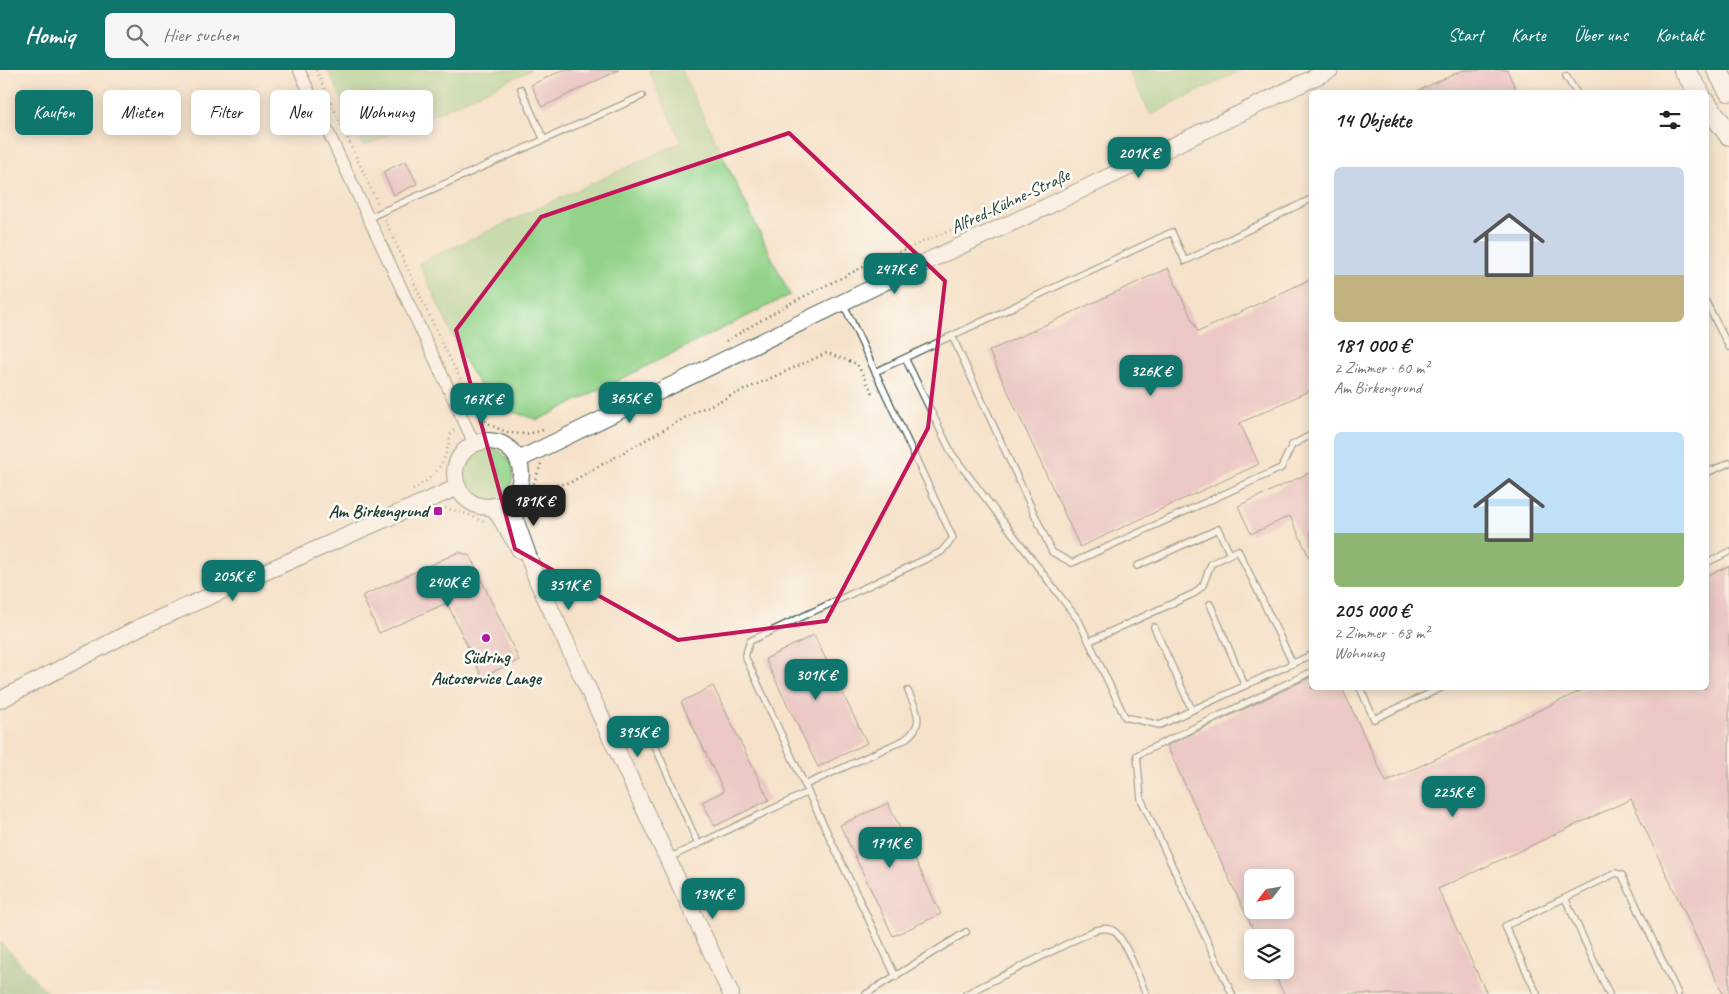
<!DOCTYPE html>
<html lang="de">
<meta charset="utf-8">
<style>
body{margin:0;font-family:Caveat,sans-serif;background:#f6f6f6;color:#222;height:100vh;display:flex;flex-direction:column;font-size:19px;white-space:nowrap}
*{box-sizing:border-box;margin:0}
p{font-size:16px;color:#767676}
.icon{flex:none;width:28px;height:28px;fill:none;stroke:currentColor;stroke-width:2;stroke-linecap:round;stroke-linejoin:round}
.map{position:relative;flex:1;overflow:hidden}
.details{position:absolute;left:1309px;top:20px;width:400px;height:600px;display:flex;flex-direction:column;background:#fff;border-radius:8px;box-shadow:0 2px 12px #0003}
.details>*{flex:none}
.hud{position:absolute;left:15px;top:20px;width:475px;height:45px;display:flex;gap:10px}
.needle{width:32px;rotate:239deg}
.tools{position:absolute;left:1244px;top:799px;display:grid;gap:10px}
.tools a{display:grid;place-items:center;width:50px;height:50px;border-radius:8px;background:#fff;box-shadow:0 2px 12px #0003;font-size:25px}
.price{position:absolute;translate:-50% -42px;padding:0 11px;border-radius:10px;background:#0f766e;color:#fff;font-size:16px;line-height:32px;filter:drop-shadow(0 1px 2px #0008)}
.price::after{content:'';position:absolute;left:50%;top:30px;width:15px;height:11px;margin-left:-8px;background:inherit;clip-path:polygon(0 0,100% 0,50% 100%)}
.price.current{background:#222;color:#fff}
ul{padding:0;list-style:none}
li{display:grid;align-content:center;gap:10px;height:265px;padding:0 25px}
li span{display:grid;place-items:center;height:155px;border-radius:8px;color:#555}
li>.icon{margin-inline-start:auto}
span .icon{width:90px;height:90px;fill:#fffc;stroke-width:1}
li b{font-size:21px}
h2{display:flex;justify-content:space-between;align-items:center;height:60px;padding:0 25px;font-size:21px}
.chip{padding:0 18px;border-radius:8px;background:#fff;box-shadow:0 2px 12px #0003;font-size:18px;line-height:45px}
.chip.current{background:#0f766e;color:#fff}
header{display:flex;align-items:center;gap:30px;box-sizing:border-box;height:70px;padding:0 25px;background:#0f766e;color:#fff}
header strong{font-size:24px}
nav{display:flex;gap:28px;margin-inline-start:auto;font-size:18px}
.search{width:350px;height:45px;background:#f6f6f6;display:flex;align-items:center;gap:12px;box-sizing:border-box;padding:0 18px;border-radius:8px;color:#767676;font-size:19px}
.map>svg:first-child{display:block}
</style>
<header>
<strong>Homiq</strong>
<div class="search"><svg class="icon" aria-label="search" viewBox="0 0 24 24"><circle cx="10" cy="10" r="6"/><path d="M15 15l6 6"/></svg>Hier suchen</div>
<nav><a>Start</a><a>Karte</a><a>Über uns</a><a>Kontakt</a></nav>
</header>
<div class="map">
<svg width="1729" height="924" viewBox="0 0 1729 924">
<rect width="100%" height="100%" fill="#fdfcf7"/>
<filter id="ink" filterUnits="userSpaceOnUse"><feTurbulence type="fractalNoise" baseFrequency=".02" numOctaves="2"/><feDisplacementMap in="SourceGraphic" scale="10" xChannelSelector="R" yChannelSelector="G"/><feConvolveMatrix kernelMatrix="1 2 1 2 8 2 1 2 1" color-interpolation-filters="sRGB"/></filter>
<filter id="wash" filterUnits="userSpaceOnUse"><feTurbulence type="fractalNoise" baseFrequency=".0096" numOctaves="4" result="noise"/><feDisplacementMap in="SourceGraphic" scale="20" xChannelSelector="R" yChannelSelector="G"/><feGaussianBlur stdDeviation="1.12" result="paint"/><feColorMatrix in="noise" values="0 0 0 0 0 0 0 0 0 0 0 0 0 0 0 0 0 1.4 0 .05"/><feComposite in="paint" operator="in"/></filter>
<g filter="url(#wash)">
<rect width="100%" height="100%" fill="#f6e2ca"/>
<path fill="#93d389" stroke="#59885e" d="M328,0H531L364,76Z
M648,0H681L790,225L538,350L513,342L488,328L465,292L419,193L682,72Z
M1128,0H1241L1151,45Z
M461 404a26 26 0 1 1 52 0a26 26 0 1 1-52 0Z"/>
<path fill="#76b575" stroke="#4a7954" d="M0,871L49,924H0Z"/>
<g id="blocks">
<path fill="#dea6be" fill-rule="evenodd" d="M563,0H619L542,37L531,15Z
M1463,0H1507L1517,22H1415Z
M406,91L417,114L394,125L383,102Z
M1168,198L1198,262L1311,209V320L1240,353L1259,394L1080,477L989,281Z
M1311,402V491L1290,446L1251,464L1238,436Z
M459,482L470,486L519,590L482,607L447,533L379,563L362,526Z
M1729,496V924H1723L1631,729L1438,819L1487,924H1284L1272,900H1285V868H1257L1167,676L1311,607V618H1342L1386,712L1587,618H1706V506ZM1252,808H1285V840H1252Z
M814,565L867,673L818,697L765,589Z
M713,616L769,730L715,756L702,732L724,721L681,632Z
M888,733L941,844L893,866L840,755Z"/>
</g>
</g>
<g filter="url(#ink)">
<use href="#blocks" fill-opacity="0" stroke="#3f564a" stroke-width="1"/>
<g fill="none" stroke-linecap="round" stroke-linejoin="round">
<g stroke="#3f564a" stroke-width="8">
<path id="lane" d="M1566,6L1576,22
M521,19L544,70
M368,148L642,26
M1706,232L1729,277
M952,266L1052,482L1072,493L1281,398L1292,375L1311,365
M905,288L952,384L1079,551L1125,647L1160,655L1311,585
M875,302L1172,162L1185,191L1311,129
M1706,403L1729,393
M1706,493L1729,482
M1137,496L1218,459L1230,484
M1210,534L1245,616
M1154,557L1192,640
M1090,571L1195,523L1203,515L1211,494L1238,480L1293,594
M1360,618L1374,649L1441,618
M649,662L698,774
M805,715L904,670C926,655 917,641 908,621
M808,722L896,907
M669,788L808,722L745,586L750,571L941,482L953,468L843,233
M1565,828L1616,803L1622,805L1678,924
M866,924L966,862
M966,924L1095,860C1101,859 1108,857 1114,861C1126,870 1139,909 1146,924
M1232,924L1141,729L1137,685L1311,602
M1537,924L1505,856L1565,828L1609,924"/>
</g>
<g stroke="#3f564a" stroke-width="13">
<path id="street" d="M299,0L474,373"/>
</g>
<g stroke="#3f564a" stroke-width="18">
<path id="secondary" d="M455 404a33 33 0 1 1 66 0a33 33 0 1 1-66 0Z
M518,390L934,188L1046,137L1330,0
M506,432L515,449L537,510L731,924
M493,436L520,480
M0,630L142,556L458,417"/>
</g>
<g stroke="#3f564a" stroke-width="22">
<path id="highway" d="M1684,0L1699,22
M1717,0L1729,21
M1706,33L1729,65"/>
</g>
<path stroke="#3f564a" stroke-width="2.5" stroke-dasharray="1 4" stroke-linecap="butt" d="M316,0L378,134
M385,150L442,273L480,347C499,363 520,368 543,360
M726,271L787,235L863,197L1025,129
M532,415L547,417L571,412L697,341L827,283L857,294L873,324
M413,420C439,404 446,392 451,362L455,360
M525,437L541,394
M445,438L467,444L486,453"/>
<use href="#lane" stroke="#fff" stroke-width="5.5"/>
<use href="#street" stroke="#fff" stroke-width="11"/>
<use href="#secondary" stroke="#fff" stroke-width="16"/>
<use href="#highway" stroke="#fff" stroke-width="20"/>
</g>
</g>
<path d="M0 0H1729V924H0ZM789,63L945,211L928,358L826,551L678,570L515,479L456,260L541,147Z" fill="#f6e2ca" fill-opacity=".55" fill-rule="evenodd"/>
<path fill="none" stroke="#c2185b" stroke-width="4" stroke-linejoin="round" d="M789,63L945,211L928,358L826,551L678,570L515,479L456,260L541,147Z"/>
<g fill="#b5179e" stroke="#fdfcf7" stroke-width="2">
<rect x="433" y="436" width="10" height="10" rx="2.5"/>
<circle cx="486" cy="568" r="5"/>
</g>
<g text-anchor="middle" stroke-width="5" stroke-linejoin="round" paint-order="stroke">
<g font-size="18" fill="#1f3d34" stroke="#fdfcf7">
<text transform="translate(1010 131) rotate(-25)" y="6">Alfred-Kühne-Straße</text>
</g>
<g font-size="18" font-weight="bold" fill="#1f3d34" stroke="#fdfcf7" text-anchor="end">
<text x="428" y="447">Am Birkengrund</text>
<text x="486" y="593" text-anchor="middle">Südring<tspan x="486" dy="21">Autoservice Lange</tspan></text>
</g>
</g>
</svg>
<div class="tools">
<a><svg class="needle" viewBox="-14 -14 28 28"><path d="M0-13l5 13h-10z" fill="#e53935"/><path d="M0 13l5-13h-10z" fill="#767676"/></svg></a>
<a><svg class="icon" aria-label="layers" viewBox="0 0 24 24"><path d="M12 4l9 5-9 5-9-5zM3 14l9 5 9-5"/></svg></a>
</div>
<b class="price" style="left:1139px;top:109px">201K €</b>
<b class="price" style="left:895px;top:225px">247K €</b>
<b class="price" style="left:1151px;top:327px">326K €</b>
<b class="price" style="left:630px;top:354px">365K €</b>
<b class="price" style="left:482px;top:355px">167K €</b>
<b class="price current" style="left:534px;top:457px">181K €</b>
<b class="price" style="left:233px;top:532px">205K €</b>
<b class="price" style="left:448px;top:538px">240K €</b>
<b class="price" style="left:569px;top:541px">351K €</b>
<b class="price" style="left:816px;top:631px">301K €</b>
<b class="price" style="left:638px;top:688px">395K €</b>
<b class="price" style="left:1453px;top:748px">225K €</b>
<b class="price" style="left:890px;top:799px">171K €</b>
<b class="price" style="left:713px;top:850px">134K €</b>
<div class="hud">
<a class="chip current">Kaufen</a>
<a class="chip">Mieten</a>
<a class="chip">Filter</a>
<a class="chip">Neu</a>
<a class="chip">Wohnung</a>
</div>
<section class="details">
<h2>14 Objekte<svg class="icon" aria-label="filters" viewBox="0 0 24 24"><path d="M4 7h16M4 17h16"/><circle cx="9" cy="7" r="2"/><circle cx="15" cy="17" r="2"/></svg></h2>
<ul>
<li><span style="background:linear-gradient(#c9d6e8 70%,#c2b280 0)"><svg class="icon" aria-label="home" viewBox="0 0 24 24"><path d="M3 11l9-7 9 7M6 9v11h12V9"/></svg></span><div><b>181 000 €</b><p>2 Zimmer · 60 m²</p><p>Am Birkengrund</p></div></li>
<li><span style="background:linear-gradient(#bfe0f5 65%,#8fb573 0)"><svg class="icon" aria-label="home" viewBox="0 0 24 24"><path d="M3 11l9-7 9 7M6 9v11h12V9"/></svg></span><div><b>205 000 €</b><p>2 Zimmer · 68 m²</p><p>Wohnung</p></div></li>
</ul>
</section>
</div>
